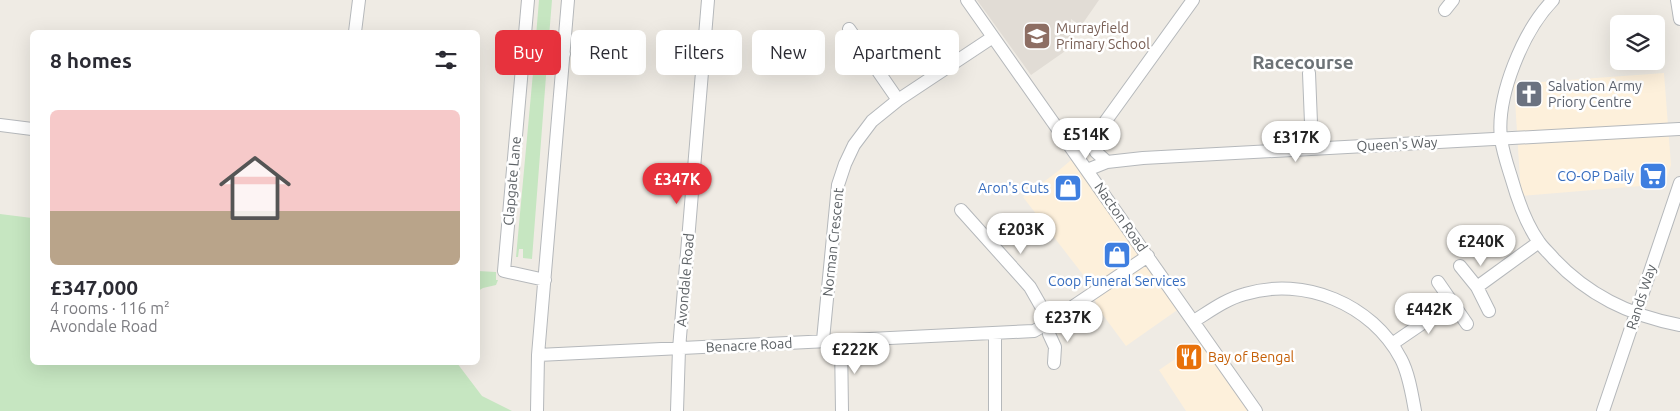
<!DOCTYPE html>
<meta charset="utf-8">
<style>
body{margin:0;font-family:Ubuntu,sans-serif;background:#f2f2f3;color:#2b2b33;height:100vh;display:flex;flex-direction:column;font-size:19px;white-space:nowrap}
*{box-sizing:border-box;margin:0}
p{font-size:16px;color:#7c7c81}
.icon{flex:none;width:28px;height:28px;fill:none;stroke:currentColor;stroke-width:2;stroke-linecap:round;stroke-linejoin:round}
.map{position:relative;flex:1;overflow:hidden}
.drawer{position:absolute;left:30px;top:30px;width:450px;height:335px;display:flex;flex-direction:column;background:#fff;border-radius:8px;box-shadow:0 5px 20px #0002}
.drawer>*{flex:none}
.banner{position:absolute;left:495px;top:30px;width:475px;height:45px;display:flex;gap:10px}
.controls{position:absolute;left:1610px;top:15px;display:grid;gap:10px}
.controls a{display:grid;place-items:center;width:55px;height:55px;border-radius:8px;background:#fff;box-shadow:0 5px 20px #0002;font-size:25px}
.price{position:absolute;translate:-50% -42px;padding:0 11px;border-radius:18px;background:#fff;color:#222;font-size:16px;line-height:32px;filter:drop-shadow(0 1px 2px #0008)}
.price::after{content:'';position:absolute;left:50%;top:30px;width:15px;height:11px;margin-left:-8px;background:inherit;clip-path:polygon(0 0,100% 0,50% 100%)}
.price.current{background:#e7323d;color:#fff}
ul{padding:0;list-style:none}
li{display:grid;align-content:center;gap:10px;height:265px;padding:0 20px}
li+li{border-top:1px solid #e1e1e2}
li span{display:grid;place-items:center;height:155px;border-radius:8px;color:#555}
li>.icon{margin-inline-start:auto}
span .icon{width:90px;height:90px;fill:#fffc;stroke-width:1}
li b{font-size:21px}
h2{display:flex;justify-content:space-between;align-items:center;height:60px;padding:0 20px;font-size:21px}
.pill{padding:0 18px;border-radius:8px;background:#fff;box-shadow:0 5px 20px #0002;font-size:18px;line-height:45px}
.pill.current{background:#e7323d;color:#fff}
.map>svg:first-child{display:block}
</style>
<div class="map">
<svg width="1680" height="411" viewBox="0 0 1680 411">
<rect width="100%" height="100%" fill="#efebe4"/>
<path fill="#fdf0db" d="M1664,73L1671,165L1665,184L1521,196L1514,84Z
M1077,155L1183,306L1126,346L1097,307L1091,285L1023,197L1057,172Z
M1206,338L1256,411H1186L1159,370Z"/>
<path fill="#e1dcd5" d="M977,0H1099L1081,26L1071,19V47L1031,75Z"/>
<path fill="#c6e6c1" d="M539,0H552L549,37L536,36Z
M534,62L547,63L532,259L523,258V249H519L518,257H516Z
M0,214L32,218V362L457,363L482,396L512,411H0Z
M478,271L496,272V280H498L496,285L483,288L478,291L480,289H478Z"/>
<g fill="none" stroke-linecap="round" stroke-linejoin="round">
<g stroke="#b5b8bb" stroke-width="14">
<path id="minor" d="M528,0L504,271L545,280
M967,0L1256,411
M1553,0C1523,31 1496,96 1501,139C1503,153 1508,167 1512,180C1518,201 1526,224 1539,242C1543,248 1549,253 1554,259C1588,295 1631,316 1680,325
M1677,0L1680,19
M1445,10L1453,0
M849,29L898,100
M355,32L359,0
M524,50L564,54
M1309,73L1312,148
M0,125L32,129
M1092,140L1096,152L1107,162
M1077,155L1092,140L1193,0
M1087,170L1107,162L1143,158L1679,129
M961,210L1030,287L1050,322L1049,334L1055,347L1054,363
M1460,266L1477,287
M1438,282L1467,324
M1489,311L1477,287L1539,242
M1194,321C1210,311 1226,299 1245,294C1304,276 1372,304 1401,359C1409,374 1412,395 1415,411
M823,340L838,185L845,164L854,145L872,121L898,100L993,37
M841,340L842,411
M1392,344L1452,303
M538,355L1034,331L1050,322L1148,256
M537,411L538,355L568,0
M677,411L679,349L708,0
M995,411V333
M1603,411L1680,183"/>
</g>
<use href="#minor" stroke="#fff" stroke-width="12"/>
</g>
<defs>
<g id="school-square" transform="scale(1.4375)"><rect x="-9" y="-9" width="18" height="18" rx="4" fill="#8d6e63" stroke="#fff"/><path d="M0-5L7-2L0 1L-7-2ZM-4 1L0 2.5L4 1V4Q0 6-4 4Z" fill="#fff"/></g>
<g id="church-square" transform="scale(1.4375)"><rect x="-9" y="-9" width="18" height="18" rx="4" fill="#6b7280" stroke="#fff"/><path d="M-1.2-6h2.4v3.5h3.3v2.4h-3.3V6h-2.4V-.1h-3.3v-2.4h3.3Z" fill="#fff"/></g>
<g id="supermarket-square" transform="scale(1.4375)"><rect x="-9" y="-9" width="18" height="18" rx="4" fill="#3f7fe0" stroke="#fff"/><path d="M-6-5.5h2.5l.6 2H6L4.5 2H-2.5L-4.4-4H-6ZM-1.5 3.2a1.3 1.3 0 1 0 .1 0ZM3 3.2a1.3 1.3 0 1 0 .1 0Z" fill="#fff"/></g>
<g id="shop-square" transform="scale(1.4375)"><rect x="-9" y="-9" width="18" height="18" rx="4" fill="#3f7fe0" stroke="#fff"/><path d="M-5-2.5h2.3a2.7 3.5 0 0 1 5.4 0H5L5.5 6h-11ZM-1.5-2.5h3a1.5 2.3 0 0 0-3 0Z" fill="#fff"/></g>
<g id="restaurant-square" transform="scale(1.4375)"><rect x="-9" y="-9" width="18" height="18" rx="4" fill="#e8710a" stroke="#fff"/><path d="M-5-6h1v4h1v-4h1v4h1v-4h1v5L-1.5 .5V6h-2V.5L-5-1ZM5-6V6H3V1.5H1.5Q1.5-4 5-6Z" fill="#fff"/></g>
</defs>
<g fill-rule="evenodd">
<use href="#school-square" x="1037" y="36"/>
<use href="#church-square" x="1529" y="94"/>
<use href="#supermarket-square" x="1653" y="176"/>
<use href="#shop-square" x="1068" y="188"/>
<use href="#shop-square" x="1117" y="255"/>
<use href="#restaurant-square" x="1189" y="357"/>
</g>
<g text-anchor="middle" stroke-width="5" stroke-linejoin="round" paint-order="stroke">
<g font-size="14" fill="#785e54" stroke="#fff" text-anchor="start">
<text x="1056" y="33">Murrayfield<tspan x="1056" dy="16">Primary School</tspan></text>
</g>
<g font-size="14" fill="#5b616d" stroke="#fff" text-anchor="start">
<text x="1548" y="91">Salvation Army<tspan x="1548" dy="16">Priory Centre</tspan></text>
</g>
<g font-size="14" fill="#5c6165" stroke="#fff">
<text transform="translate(1397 144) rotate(-3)" y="5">Queen's Way</text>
<text transform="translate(512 181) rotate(-85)" y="5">Clapgate Lane</text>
<text transform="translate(1121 217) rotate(55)" y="5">Nacton Road</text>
<text transform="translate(833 242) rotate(-84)" y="5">Norman Crescent</text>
<text transform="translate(685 280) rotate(-85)" y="5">Avondale Road</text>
<text transform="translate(1641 297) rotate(-72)" y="5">Rands Way</text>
<text transform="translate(749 345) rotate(-3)" y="5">Benacre Road</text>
</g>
<g font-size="14" fill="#366cbe" stroke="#fff" text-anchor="end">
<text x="1634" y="181">CO-OP Daily</text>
<text x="1049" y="193">Aron's Cuts</text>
<text x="1117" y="286" text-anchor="middle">Coop Funeral Services</text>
</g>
<g font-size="14" fill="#c56008" stroke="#fff" text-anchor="start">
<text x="1208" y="362">Bay of Bengal</text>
</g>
<g font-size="19" font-weight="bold" fill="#6d7377" stroke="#fff">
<text x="1303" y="69">Racecourse</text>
</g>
</g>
</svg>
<div class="controls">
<a><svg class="icon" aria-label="layers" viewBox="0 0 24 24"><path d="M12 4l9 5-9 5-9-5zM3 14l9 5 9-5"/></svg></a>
</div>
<b class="price" style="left:1086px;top:160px">£514K</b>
<b class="price" style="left:1296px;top:163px">£317K</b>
<b class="price current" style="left:677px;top:205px">£347K</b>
<b class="price" style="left:1021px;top:255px">£203K</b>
<b class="price" style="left:1481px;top:267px">£240K</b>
<b class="price" style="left:1429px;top:335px">£442K</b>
<b class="price" style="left:1068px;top:343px">£237K</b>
<b class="price" style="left:855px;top:375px">£222K</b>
<div class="banner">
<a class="pill current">Buy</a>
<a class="pill">Rent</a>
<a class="pill">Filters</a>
<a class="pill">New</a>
<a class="pill">Apartment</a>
</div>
<section class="drawer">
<h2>8 homes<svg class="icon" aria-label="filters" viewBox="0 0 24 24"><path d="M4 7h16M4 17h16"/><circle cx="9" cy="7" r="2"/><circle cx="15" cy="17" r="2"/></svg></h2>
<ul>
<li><span style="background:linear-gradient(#f6c9c9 65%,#b9a48a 0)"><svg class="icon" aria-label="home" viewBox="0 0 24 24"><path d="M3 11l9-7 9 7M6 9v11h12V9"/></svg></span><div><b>£347,000</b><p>4 rooms · 116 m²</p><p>Avondale Road</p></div></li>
</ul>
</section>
</div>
